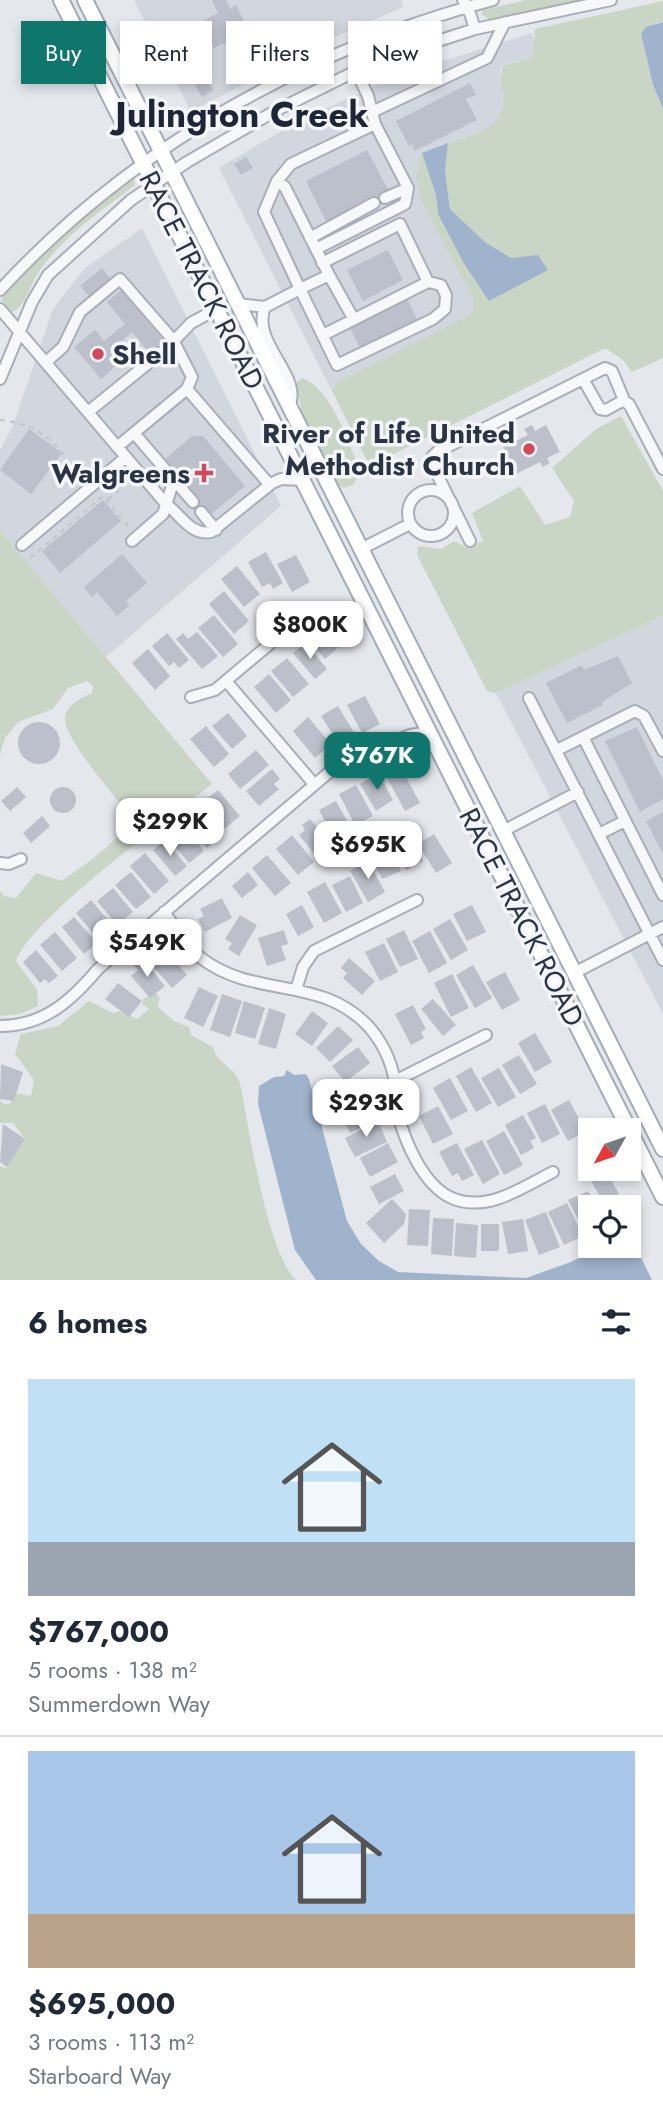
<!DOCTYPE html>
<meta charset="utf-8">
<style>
body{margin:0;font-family:Jost,sans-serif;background:#f6f6f7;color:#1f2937;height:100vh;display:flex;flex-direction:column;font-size:26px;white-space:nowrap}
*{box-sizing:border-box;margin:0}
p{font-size:23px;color:#747a83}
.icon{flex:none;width:38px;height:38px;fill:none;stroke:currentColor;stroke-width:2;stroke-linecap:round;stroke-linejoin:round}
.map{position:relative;height:1280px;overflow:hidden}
.sheet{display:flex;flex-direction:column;background:#fff;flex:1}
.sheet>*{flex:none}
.banner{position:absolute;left:21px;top:21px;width:621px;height:63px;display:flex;gap:14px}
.needle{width:46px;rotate:230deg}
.buttons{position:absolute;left:578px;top:1118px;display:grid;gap:14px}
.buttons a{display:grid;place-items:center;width:63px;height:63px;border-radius:0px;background:#fff;box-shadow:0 4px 10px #0003;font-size:35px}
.price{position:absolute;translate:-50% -60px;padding:0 16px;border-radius:14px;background:#fff;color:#222;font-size:23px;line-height:46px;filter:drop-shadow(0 2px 4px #0008)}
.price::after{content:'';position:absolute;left:50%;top:42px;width:21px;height:16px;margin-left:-10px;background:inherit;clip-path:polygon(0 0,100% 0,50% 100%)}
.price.selected{background:#0f766e;color:#fff}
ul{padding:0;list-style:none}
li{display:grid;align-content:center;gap:14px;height:371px;padding:0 28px}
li+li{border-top:2px solid #e0e1e3}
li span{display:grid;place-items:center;height:217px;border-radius:0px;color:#555}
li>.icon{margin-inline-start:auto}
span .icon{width:126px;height:126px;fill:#fffc;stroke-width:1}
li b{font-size:30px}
h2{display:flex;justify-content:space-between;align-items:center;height:84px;padding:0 28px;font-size:30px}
.pill{padding:0 24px;border-radius:0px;background:#fff;box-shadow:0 4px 10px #0003;font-size:24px;line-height:63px}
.pill.selected{background:#0f766e;color:#fff}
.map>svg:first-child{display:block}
</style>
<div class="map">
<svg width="663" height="1280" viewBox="0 0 663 1280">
<rect width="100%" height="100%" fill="#e4e7ec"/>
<path fill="#d2d6de" d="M134,0H401L403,7L328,40L191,112Z
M532,33L536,45L533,57L504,64L500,70L506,107L494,126L448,143L422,203L473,298L474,313L338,382L332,391L219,168L293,124L398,75Z
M142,228L281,506L106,657L0,530V450L12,428L53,309L85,268Z
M663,616V1014L496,693Z"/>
<path fill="#c9d6c5" d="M526,0H597L490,20L481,14L483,10Z
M663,1V22L656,23L641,34L653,85L663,109V358L632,372L622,359L605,348L374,464L366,459L332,391L338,382L473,313V298L422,203L416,178L422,153L436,195L438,214L463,262L538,256L511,258L485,242L450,209L445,171L448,143C475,133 509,128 503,92C502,83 499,73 504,65L533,57L535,29Z
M134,179L135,185C101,211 62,237 38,273C30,284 25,309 11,312L1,299C28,263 96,201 134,179Z
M302,378C334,391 347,442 361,472L353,485L344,488L339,485L302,413L296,383Z
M621,416L663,491V616L496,693L487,691L417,555L418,546L441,549L454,541L468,548L483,541L472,513L520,486L545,525L570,517L574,501L552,468L596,429Z
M0,530L212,784C170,818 31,918 16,961L37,990L38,1006L20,1014L0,1016V891L4,896L16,898L36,873L62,881C81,867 125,838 130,817C119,798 57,735 66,713C71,702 83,697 92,693L93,686L87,681L68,688L53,709L18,722L5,738L0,754Z
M156,993L160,998L157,1006L174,1021L189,1027L191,1035L213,1047C216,1064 236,1067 240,1084C250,1130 266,1250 296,1280H0V1166L6,1168L25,1139L13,1123H0V1100L3,1104H10L15,1093L31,1096L34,1080L15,1054L21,1034L58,1026L89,1001L113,1013L120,1011L137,1019L149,1009L142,1004L143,999Z"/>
<path fill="#9fb4cc" d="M663,22V109L653,85L641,34L646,27Z
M448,143L445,171L450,209L485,242L511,258L538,255L548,270L489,301L463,262L438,214L436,195L422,153Z
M287,1070L294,1075L306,1074L309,1079L347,1221L361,1244L379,1261L398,1272L526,1278L571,1262L601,1246H628V1241L634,1243L652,1280H316L295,1250L258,1104L259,1086L274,1077L284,1076Z"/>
<path fill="#bbc0ca" d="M212,0H226L230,9L236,5L249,31L214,48L201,22L218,13Z
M207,78L213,90L202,97L195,85Z
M470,83L476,95L466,99L477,120L415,151L412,144L409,146L396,121Z
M367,150L389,191L387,201L327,223L306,181Z
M246,157L253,168L241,175L234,164Z
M388,250L403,280L363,301L347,270Z
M102,268L110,278L89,296L80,286Z
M121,290L165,342L150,354L132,332L112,349L122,361L101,379L74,347L95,330L104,341L125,324L107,302Z
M407,299L417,319L360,348L350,328Z
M532,425L535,431L546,425L560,452L547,458L550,463L542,467L540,462L516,474L503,447L528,435L524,429Z
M29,429L62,453L31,494L0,470Z
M192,436H203L245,486L209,516L197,515L189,505L163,461Z
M103,500L121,521L60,573L42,551Z
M266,552L283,583L273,589L270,583L262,587L248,562Z
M122,554L147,583L126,601L130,605L117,616L97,592L92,597L84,587Z
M296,555L310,582L292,592L277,564Z
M237,566L260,594L244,607L221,579Z
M224,591L249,621L234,634L209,604Z
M214,615L238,644L223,657L198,628Z
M321,621L341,645L325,659L305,635Z
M197,632L218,656L202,669L176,639L183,633L188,639Z
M167,633L189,660L179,668L174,662L169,666L152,646Z
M306,643L327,669L315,679L293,653Z
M148,649L170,676L155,690L132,663Z
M618,656L632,683L602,702L603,705L567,723L546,683L582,665L584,670Z
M287,658L309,684L293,697L271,671Z
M269,674L291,700L276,713L254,687Z
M365,696L380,724L362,733L347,705Z
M338,706L356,736L346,742L342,736L336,739L321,716Z
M228,713L247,736L232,749L212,726Z
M308,717L331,744L315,758L293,731Z
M18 743a21 21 0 1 1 42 0a21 21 0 1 1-42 0Z
M206,726L229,754L214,767L190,739Z
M637,727L663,780V799L640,812L605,741Z
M256,750L269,765L240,789L228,774Z
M400,766L420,803L405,811L385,774Z
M272,769L280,779L274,784L279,789L259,806L246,791Z
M378,773L393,800L376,811L360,784Z
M356,785L373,816L355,825L339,794Z
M50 800a13 13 0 1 1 26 0a13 13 0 1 1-26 0Z
M17,787L26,797L10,811L1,801Z
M218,790L240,816L224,829L202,803Z
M336,801L352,830L334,839L319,810Z
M200,808L223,835L207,848L185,821Z
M663,812V854L646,821Z
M42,816L50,826L31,843L23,833Z
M310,819L332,845L317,857L299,835L305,830L302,825Z
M181,823L204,851L189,863L166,836Z
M434,834L452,863L436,873L418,844Z
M292,835L314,862L298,875L276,849Z
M410,837L423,861L406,870L393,846Z
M165,840L187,866L175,876L153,850Z
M387,842L401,871L382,879L369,851Z
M145,853L169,881L154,894L130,866Z
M267,855L291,883L275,896L252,868Z
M368,861L385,892L368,902L350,871Z
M131,872L151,897L136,909L115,885Z
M248,872L258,885L242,898L232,886Z
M350,876L363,903L346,912L332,885Z
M325,882L342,913L324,923L307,892Z
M113,888L133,912L117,925L97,901Z
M222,898L232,918L205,932L198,919L204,916L200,909Z
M91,900L114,927L99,940L76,913Z
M302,905L314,927L298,936L286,914Z
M472,905L486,932L467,941L453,914Z
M240,915L257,925L239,956L228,949L232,943L225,939Z
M74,917L97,943L84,954L62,927Z
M450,919L468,950L451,960L433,929Z
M284,930L288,944L281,946L286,960L267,966L258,938Z
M404,930L418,959L400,967L386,939Z
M430,931L447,963L429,973L412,941Z
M55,932L77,958L62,971L40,945Z
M384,943L398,972L380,981L365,952Z
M162,945L187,975L172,988L146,958Z
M36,950L58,976L49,983L45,979L40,983L23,962Z
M349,958L375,981L362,995L343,978L347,973L341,968Z
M143,959L165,986L150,998L131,976L138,970L134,966Z
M473,965L492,998L475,1008L456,975Z
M505,972L520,1000L502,1010L486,982Z
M452,974L469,1008L451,1017L434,983Z
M118,983L142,1001L129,1017L105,999Z
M199,987L218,996L203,1027L184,1018Z
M222,994L242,1001L230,1037L210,1030Z
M433,999L456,1025L443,1036L421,1009Z
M244,1001L265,1008L255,1039L235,1033Z
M413,1005L426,1029L421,1032L424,1038L411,1045L395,1014Z
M269,1008L286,1014L276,1049L258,1044Z
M312,1011L328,1023L312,1046L295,1034Z
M338,1026L353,1040L330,1062L316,1048Z
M535,1033L552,1062L535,1072L518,1043Z
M358,1047L370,1063L345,1082L332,1066Z
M519,1055L537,1084L520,1094L502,1065Z
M1,1064L23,1072L14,1101L0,1099Z
M471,1067L492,1103L476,1112L456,1076Z
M499,1068L516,1097L498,1107L481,1078Z
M363,1078L371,1097L343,1109L334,1091Z
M450,1078L468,1111L451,1120L433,1088Z
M370,1100L379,1119L350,1133L341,1115Z
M569,1100L586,1131L568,1141L551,1110Z
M545,1104L560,1134L542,1143L527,1113Z
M438,1106L453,1134L433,1144L419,1116Z
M523,1115L536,1138L530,1141L534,1148L521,1155L505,1125Z
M378,1121L387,1142L355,1157L345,1138Z
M3,1124L25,1139L7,1167L0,1162Z
M504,1131L523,1165L504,1175L486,1141Z
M482,1140L500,1174L483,1184L464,1149Z
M388,1143L398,1162L370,1177L360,1158Z
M457,1143L474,1175L462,1181L458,1173L452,1176L439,1152Z
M595,1169H605L619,1194L604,1203L587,1174Z
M395,1174L404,1191L379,1204L370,1187Z
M588,1191L597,1208H590V1231L585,1233L568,1200Z
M392,1199L406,1214L404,1224L384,1243L366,1223Z
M567,1203L583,1236L564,1245L548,1212Z
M409,1209L430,1210L428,1246L407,1245Z
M546,1212L560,1247L539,1255L525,1220Z
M433,1218L454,1219L452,1256L431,1254Z
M523,1219L528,1251L508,1254L502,1222Z
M456,1223L478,1225L476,1258L454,1256Z
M481,1224H499V1251H481Z"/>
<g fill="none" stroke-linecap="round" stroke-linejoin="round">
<g stroke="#a9aeb7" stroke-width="14">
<path id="minor" d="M463,0L468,7L475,29
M372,112L487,58L505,22
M277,181L285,187L316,249
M385,198L408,188
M310,238L374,203
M322,263L400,224L428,282
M329,275L353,318
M0,290C132,147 305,50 493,0
M238,304L265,307L300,289L264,212L277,181L291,164L375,124
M265,307C250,342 304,377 289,406
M0,309L166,504C181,515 191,536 211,532L272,483L281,479L303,480
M323,335L428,282L441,285L446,295L445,309L433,319L337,365L300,289L329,275L316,249L405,204L408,188L375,124L368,96L356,71
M46,362L63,347L80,312L120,279L173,340L192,377L187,389L117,447
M0,379L32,302L48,275L131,200L187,162L275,111L356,71L407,51L475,29L611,0
M187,389L269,484
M623,401L629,404L663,469
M88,412L167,348L191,323L217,309
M134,433L193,502
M408 513a23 23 0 1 1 46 0a23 23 0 1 1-46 0Z
M201,512L216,530
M132,541L163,514L174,480
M470,541L432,464V457L437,452L605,368L612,371L624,400L606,410L600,409L583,379
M22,545L126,457
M361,549L410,524
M226,681L314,784
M191,697L215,690L271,643L279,620
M529,698L663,960
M583,737L663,895
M557,750L635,711L644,716L663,751
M503,831L578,792
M599,834L625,821
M0,863L9,864L21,859
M164,912C175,926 187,947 201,958C256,1000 321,974 370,1028C385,1046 394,1067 396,1091C397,1098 395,1105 397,1112C405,1141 423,1187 454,1199C489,1212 523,1187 553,1172
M574,973L663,927
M296,990L303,967L314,951L417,900
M0,1026C44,1026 72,1000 98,969L333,769L410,735L430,732
M395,1081L486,1035"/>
</g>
<g stroke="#a3abb8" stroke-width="18">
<path id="major" d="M61,0L663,1197
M85,0L663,1149"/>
</g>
<path stroke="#c2c5cb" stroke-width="2" stroke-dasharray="5 5" stroke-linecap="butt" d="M0,420C32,424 46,433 66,458
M108,499L119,490
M30,558L103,496L128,526"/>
<use href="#minor" stroke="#f7f8fa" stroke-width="10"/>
<use href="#major" stroke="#fff" stroke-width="14"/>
</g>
<g fill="#d1495b" stroke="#f4f6f9" stroke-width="2.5">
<circle cx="98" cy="354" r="7"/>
<circle cx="529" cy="449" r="7"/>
<path d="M200.5 462.5h7v7h7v7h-7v7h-7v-7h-7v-7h7z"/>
</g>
<g text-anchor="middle" stroke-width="7" stroke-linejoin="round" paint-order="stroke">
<g font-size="28" fill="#2b3445" stroke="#f4f6f9">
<text transform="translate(202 280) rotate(63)" y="10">RACE TRACK ROAD</text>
<text transform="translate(522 917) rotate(63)" y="10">RACE TRACK ROAD</text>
</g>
<g font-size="28" font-weight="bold" fill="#2b3445" stroke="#f4f6f9" text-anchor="end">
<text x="112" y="364" text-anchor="start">Shell</text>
<text x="515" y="443">River of Life United<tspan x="515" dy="32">Methodist Church</tspan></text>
<text x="190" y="483">Walgreens</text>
</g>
<g font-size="35" font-weight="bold" fill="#1d2536" stroke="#f4f6f9">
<text x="242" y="127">Julington Creek</text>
</g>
</g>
</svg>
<div class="buttons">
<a><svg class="needle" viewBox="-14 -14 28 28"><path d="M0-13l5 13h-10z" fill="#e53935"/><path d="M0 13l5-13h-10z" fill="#747a83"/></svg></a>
<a><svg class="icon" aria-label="locate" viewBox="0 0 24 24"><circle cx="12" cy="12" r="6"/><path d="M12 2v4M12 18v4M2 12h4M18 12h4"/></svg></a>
</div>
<b class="price" style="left:310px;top:661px">$800K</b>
<b class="price selected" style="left:377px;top:792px">$767K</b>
<b class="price" style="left:170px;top:858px">$299K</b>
<b class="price" style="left:368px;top:881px">$695K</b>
<b class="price" style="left:147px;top:979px">$549K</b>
<b class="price" style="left:366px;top:1139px">$293K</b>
<div class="banner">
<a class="pill selected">Buy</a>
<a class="pill">Rent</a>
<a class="pill">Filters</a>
<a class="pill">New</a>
</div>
</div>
<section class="sheet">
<h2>6 homes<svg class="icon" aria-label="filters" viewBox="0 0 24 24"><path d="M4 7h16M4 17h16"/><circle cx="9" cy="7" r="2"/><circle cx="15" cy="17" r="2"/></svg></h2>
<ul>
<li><span style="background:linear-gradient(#bfe0f5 75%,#9aa5b1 0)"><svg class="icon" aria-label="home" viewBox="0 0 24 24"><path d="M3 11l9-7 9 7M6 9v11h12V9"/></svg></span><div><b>$767,000</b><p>5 rooms · 138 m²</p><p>Summerdown Way</p></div></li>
<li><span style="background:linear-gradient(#a9c7e8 75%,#b9a48a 0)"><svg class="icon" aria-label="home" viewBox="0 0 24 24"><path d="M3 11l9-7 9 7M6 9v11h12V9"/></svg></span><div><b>$695,000</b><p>3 rooms · 113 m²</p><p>Starboard Way</p></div></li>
</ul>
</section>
